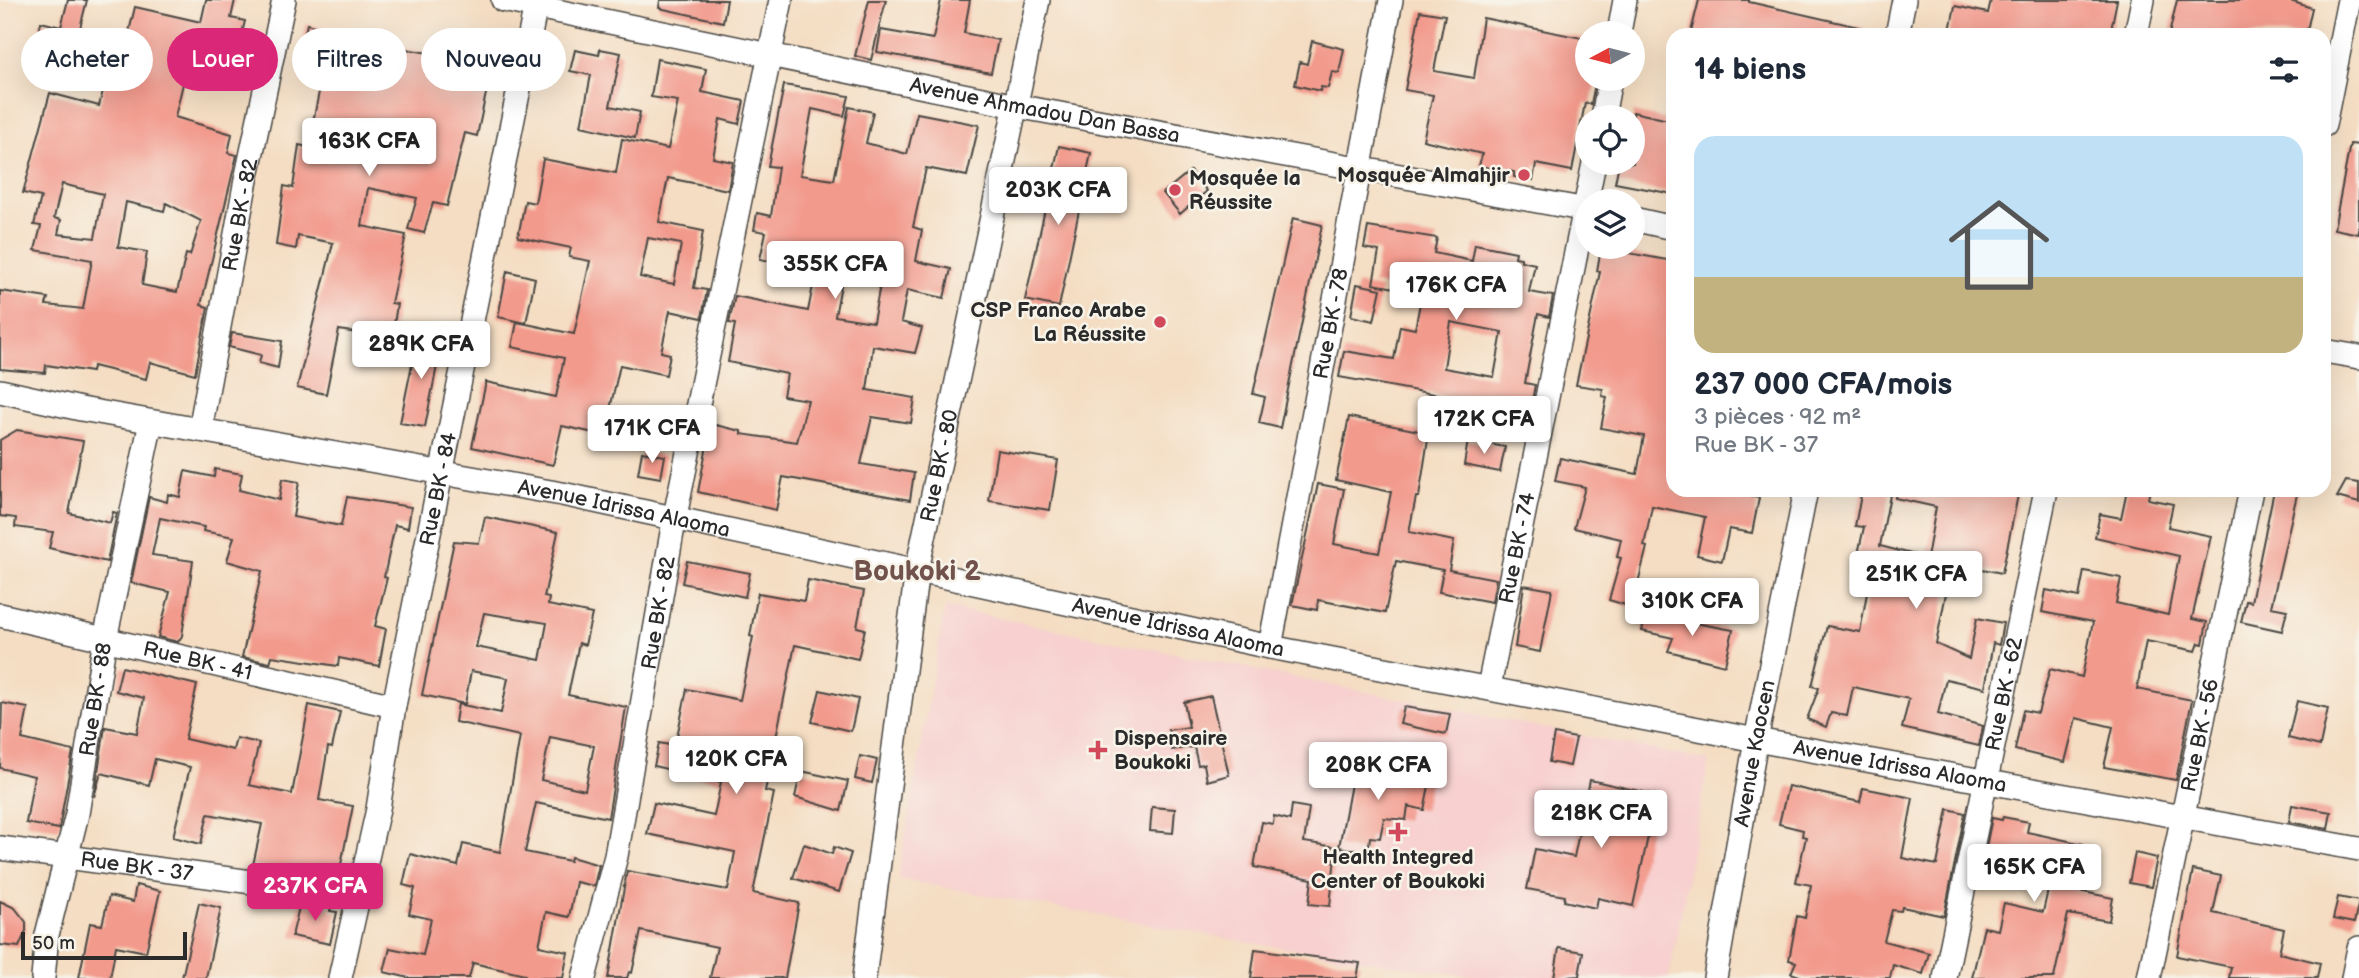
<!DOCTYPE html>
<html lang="fr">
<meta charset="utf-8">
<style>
body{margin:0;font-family:"Balsamiq Sans",sans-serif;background:#f6f6f7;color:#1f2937;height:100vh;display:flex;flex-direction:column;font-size:26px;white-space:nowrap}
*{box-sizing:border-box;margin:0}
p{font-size:23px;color:#747a83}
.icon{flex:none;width:38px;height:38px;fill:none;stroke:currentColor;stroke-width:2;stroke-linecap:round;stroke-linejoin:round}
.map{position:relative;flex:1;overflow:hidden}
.drawer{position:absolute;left:1666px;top:28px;width:665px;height:469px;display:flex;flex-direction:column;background:#fff;border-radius:21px;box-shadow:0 7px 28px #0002}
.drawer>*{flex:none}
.guide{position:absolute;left:21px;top:28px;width:665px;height:63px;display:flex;gap:14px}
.needle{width:46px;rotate:263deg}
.fabs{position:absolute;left:1575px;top:21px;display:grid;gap:14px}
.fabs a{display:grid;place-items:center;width:70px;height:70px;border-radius:50%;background:#fff;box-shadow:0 7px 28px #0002;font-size:35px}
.scale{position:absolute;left:21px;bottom:18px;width:166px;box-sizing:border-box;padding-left:7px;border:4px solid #2b2b2b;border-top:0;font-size:19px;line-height:24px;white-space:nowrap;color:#2b2b2b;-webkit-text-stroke:5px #f7f3e8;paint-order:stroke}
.price{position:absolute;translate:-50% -60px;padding:0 16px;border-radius:7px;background:#fff;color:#222;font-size:23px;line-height:46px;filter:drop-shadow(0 2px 4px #0008)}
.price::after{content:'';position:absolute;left:50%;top:42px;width:21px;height:16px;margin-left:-10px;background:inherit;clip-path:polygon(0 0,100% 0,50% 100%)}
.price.current{background:#db2777;color:#fff}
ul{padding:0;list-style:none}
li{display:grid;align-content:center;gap:14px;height:371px;padding:0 28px}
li+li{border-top:2px solid #e0e1e3}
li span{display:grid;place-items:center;height:217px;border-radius:21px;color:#555}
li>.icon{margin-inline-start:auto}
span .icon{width:126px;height:126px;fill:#fffc;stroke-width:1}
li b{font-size:30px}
h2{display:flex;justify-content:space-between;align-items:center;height:84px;padding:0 28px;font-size:30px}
.pill{padding:0 24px;border-radius:32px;background:#fff;box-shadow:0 7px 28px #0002;font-size:24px;line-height:63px}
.pill.current{background:#db2777;color:#fff}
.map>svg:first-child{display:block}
</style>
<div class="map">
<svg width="2359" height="978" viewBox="0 0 2359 978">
<rect width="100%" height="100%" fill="#f7f3e8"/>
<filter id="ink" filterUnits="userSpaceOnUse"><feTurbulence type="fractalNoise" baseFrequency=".0143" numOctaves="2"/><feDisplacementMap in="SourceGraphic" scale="14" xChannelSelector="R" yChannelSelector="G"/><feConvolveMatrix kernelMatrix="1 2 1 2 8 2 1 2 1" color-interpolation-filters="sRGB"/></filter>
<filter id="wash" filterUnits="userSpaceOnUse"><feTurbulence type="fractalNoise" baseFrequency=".00686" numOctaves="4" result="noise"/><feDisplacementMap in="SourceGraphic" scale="28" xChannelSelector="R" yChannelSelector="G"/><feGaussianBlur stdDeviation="1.57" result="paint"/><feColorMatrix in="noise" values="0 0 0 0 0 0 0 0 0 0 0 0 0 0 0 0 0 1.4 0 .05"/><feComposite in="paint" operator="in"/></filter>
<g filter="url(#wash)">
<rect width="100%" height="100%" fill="#f4ddc2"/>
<path fill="#f7d0cf" d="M945,607L1709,761L1669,978H1482L1251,943L898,879Z"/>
<g id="blocks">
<path fill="#f29a8c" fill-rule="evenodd" d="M68,0H87L79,32L127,40L135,7L201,22L206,0H235L231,18L245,21L232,74L187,67L175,117L232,134L228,153L237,155L201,305L208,307L195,374L150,362L146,379L93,366L92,372L46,365L45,373L0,369V291L48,298L46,305L83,309L92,260L35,250L41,226L34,225L41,197L23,193L50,93L99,106L109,68L104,67L105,59L68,53L69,46L37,39L41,22L61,27ZM62,184L103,194L95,238L58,234L61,220L54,218ZM126,202L164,211L166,203L201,221L190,255L186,254L177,292L142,285L147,252L118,247Z
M660,0H727L723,22L659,8Z
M869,0H886L871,60L855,56Z
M941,0H970L964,33L998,40L991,73L877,52L881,30L933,39Z
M1699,0H1749V2L1863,28L1862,35H1705L1691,32Z
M1991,0H2117L2110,35L2065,31V35H1949L1955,6L1988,13Z
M2177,0H2287L2312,8L2306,35H2169Z
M1420,11L1445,15L1434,71L1474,78L1483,18L1587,39V79H1596L1591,104L1585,103L1572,171L1536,164L1533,180L1514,177V172L1479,166L1482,154L1423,140L1433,95L1405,90Z
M307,24L364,41L361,54L398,60L399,48L429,53L426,73L488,84L477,136L465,133L447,206L433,203L424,233L408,229L417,198L368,188L362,226L406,235L391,303L397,304L392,339L339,330L326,394L297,388L333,243L298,236L296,249L276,245L284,186L293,188L299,145L308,147L323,72L297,65Z
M1312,41L1344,49L1339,73L1332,72L1328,88L1321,87L1320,91L1295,85L1300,62L1307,64Z
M600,49L621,53L610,106L640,112L635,138L581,126L591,75L570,71L575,50L599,55Z
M657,59L706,69L702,92L744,101L739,124L720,119L713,158L733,162L728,190L668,178L659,222L703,231L694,288L707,290L702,318L670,311L661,352L670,354L666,375L620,365L610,409L640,415L635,442L562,426L553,465L472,447L486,382L556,397L564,358L512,347L517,322L574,334L590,261L569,257L571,248L518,237L525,201L535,203L543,159L616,173L622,139L668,149L678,101L651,97ZM648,238L681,244L674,284L640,277Z
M784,85L849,96L844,116L812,109L800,175L834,180L849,107L873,112L866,143L907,154L917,113L979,125L967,176L926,168L913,227L922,230L916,261L951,269L944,298L907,290L901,322L922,328L915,353L873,346L867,390L915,398L911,423L872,417L861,464L914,473L910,500L783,477L776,510L698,492L711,424L741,431V434L797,442L808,400L783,396L787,374L728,362L735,324L729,323L735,296L808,311L816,271L760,259L766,232L754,230L757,213L771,216L778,167L768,166ZM842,280L880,285L873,322L835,316Z
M1633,112L1673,121V194L1615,183L1619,163H1633Z
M2350,144L2359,145V234L2334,229Z
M1059,146L1091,153L1059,307L1025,300Z
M1190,171L1207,191L1180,214L1163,193Z
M1293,218L1322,225L1280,428L1259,423L1265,397L1253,394Z
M1368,227L1437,238L1434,253L1472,261L1475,244L1516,252L1515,257L1521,258V261L1535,264L1529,292L1553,296L1549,317L1538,314L1525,383L1535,385L1531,406L1486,398L1484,408L1444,400L1445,396L1339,377L1344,351L1394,359L1400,326L1415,329L1422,293L1373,284L1379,251L1364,248ZM1451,322L1502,332L1494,377L1444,368Z
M1601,248L1673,261V490H1744L1743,495L1759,498L1752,533L1729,529L1722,561L1697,555L1705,517L1652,506L1644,546L1647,547L1632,607L1609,600L1621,558L1617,557L1621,539L1574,528L1585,487L1555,481L1560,458L1637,474L1644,436L1601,428L1607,397L1602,396L1603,389L1576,385L1600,272L1597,271Z
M507,271L535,278L526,323L498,317Z
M1357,284L1381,289L1374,321L1351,316Z
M232,333L282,341L278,368L259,363L261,355L229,347Z
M418,335L442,340L425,427L400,423Z
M1349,417L1429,433L1419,497H1416L1409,532L1454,541L1449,570L1496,579L1492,602L1439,592L1443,570L1396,561L1385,613L1318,600L1317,610L1292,605L1318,484L1344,489L1334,544L1379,553L1391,492L1336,480Z
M17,430L83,441L69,513L110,523L113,512L117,513L107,562L49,548L53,532L15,527L16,518L0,516V440Z
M1468,440L1505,447L1500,472L1464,465Z
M997,450L1058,460L1050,510L989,501Z
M642,452L665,456L661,478L638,474Z
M215,469L242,474L239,490L279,500L282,479L299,482L293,517L341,526L347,497L411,507L408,528L395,525L384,577L387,578L375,626L386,629L379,666L339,658L338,666L272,656L270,663L242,657L262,571L227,561L234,537L203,531L204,527L160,518L152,555L193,561L182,636L178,642L158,637L170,592L131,583L149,497L167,502L168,494L180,497L185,471L214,477Z
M2346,481L2359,483V503L2337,497Z
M1862,490H1891L1880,546L1927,558L1936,507L1895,498L1896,490H2019L2002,573L1952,563L1936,644L1969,659L1977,618L2003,623L1999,645L1993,643L1985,688L1946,679L1938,714L1983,726L1979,746L1902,728L1909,699L1853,687L1847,716L1831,713L1826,727L1807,719L1819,688L1812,686L1827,626L1860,632L1870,576L1854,572L1864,527L1855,526Z
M2127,490H2150L2148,499L2173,504L2168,527L2211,536L2192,619L2207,622L2203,644L2199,643L2196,651L2146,641L2137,689L2192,700L2176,780L2104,767L2113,727L2076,718L2065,762L2015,750L2023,710L2038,713L2050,669L2082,677L2093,622L2042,612L2046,590L2079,597L2084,571L2121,578L2116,603L2168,615L2179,556L2095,537L2100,514L2121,518Z
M2274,490H2298L2271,607L2287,610L2282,631L2241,622L2246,601L2251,602Z
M485,517L558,532L544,597L549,598L548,605L592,614L585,645L579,643L568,695L626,707L608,818L536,803L525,852L570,861L571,857L599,865L594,886L576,882L569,917L546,912L539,946L568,952L563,978H525V975L473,963L469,978H409L384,972L390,948L423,955L431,919L409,914L415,888L403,885L410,854L458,866L463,844L500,852L520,736L455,722L458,704L501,713L508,678L471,671L465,704L422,695L454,541L479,543ZM484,613L547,623L540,660L476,647ZM550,737L594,746L585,790L541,780Z
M687,561L750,573L745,597L682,583Z
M808,580L864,591L857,627L865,629L858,659L795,645L765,791L774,793L753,893L799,903L785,978H710L717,947L641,931L632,973L629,972L627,978H608L627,871L728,890L735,852L647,834L654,803L714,816L721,782L654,766L659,743L675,746L687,689L740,700L753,637L750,636L758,593L804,601Z
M1524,585L1552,590L1540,652L1515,647Z
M1646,614L1733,630L1725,665L1668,651L1673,638L1642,631Z
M122,667L197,685L185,739L233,750L236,738L259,743L249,785L292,794L309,705L340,712L332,748L328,747L319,800L353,806L338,879L253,865L262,824L208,814L201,844L173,837L190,767L155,759L149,785L101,773L94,797L105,727L137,733L144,698L116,691Z
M820,690L858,699L851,731L812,722Z
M1211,696L1229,775L1207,781L1204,764L1198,765L1194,747L1172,750L1168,730L1189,727L1184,702Z
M2297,701L2328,708L2320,746L2288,738Z
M2,703L28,708L22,739L73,751L59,829L26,823L34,776L0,768Z
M1404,707L1450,714L1446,734L1400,724Z
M1554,734L1576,738L1570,766L1549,762Z
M860,756L877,760L872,783L855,779Z
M1356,758L1394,765L1393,773L1430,781L1424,810L1408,806L1406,820L1384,818L1380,838L1370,837L1368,853L1339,847Z
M801,771L848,781L841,811L795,797Z
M1590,780L1657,795L1633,906L1598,898L1596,908L1564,901L1565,896L1527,889L1535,849L1574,857Z
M1788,786L1860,802L1863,788L1913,798L1902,858L1937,865L1948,809L1965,813L1944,916L1902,907L1901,911L1892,910L1884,941L1929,953L1923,974L1893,965L1890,978H1805L1791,973L1796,962L1789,960L1797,916L1805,918L1811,885L1796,882L1806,837L1802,836L1803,830L1779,824Z
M1292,805L1309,808L1304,842L1336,847L1330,906L1309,904L1312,879L1254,867L1262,822L1273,824L1274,816L1290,820Z
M2292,805L2331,812L2328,829L2289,822Z
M1152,807L1175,809L1173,833L1150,831Z
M2003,817L2029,822L2027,832L2083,844L2074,890L2113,898L2109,921L2068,914L2054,978H1972L1984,927L1998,930L2004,903L2043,912L2051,877L1983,862L1992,818L2002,820Z
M804,844L832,854L834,847L851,853L839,892L793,878Z
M2135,853L2157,858L2151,887L2129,883Z
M2193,870L2221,876L2213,913L2284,929L2279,953L2320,963L2317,978H2229L2231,967L2177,956Z
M136,885L160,891L146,952L116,946L110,978H79L90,923L102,925L109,896L133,902Z
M2338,897L2359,901L2354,923L2333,919Z
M0,901L15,908L26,922V931L19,947L0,945Z
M199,903L221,908L206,978H182Z
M300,903L331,907L330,911L337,912L330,944L292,936Z
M1559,948L1583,952L1579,976L1554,978Z
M1255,949L1360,963L1357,978H1251Z"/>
</g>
</g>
<g filter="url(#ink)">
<use href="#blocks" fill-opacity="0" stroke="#494642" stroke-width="2"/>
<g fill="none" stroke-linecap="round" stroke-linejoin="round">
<g stroke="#494642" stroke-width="26">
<g id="minor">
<path id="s1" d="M503,0L1016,106L1587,210"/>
<path d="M1619,33L1625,0"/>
<path d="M1897,35L1904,0"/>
<path d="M2136,35L2143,0"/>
<path d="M1603,117L1610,79"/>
<path d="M2324,125L2349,0"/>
<path d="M1633,219L1673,228"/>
<path d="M2324,351L2359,357"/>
<path id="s2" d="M0,391L81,409L562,494L1270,647L1756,740L2359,849"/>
<path id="s3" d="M200,430L245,185L284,0"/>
<path id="s4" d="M0,615L394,706"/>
<path id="s5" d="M1270,647L1391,0"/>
<path id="s6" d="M1489,687L1594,163"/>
<path id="s7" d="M0,848L356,896"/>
<path id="s8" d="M43,978L47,935L77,814L105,639L151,422"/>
<path id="s9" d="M340,978L378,809L394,706L537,0"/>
<path id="s10" d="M584,978L616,856L674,521L781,0"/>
<path id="s11" d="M864,978L917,570L1038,0"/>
<path id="s12" d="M1715,978L1756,740L1806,490"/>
<path id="s13" d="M1945,978L2046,490"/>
<path id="s14" d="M2149,978L2251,490"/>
<path d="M2353,978L2359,948"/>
</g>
</g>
<use href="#minor" stroke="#fff" stroke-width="23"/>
</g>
</g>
<g fill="#d1495b" stroke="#f7f3e8" stroke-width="2.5">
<circle cx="1524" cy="175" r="7"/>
<circle cx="1175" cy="190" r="7"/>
<circle cx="1160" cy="322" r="7"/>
<path d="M1094.5 739.5h7v7h7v7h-7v7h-7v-7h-7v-7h7z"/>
<path d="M1394.5 821.5h7v7h7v7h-7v7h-7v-7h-7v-7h7z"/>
</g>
<g text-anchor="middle" stroke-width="5" stroke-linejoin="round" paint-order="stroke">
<g font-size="21" fill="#2b2b2b" stroke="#f7f3e8">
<text dy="7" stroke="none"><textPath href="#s1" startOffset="553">Avenue Ahmadou Dan Bassa</textPath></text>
<text dy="7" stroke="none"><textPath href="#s3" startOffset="219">Rue BK - 82</textPath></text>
<text dy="7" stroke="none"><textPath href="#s5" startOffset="329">Rue BK - 78</textPath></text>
<text dy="7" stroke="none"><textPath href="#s11" startOffset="518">Rue BK - 80</textPath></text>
<text dy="7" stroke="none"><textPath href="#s9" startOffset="499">Rue BK - 84</textPath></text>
<text dy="7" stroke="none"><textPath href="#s2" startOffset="635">Avenue Idrissa Alaoma</textPath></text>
<text dy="7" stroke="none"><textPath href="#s6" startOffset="142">Rue BK - 74</textPath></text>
<text dy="7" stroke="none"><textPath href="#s10" startOffset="373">Rue BK - 82</textPath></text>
<text dy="7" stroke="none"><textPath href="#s2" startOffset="1202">Avenue Idrissa Alaoma</textPath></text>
<text dy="7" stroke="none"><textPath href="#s4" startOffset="203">Rue BK - 41</textPath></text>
<text dy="7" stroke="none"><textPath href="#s13" startOffset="290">Rue BK - 62</textPath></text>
<text dy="7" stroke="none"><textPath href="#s8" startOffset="284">Rue BK - 88</textPath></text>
<text dy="7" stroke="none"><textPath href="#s14" startOffset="248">Rue BK - 56</textPath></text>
<text dy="7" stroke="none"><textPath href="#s12" startOffset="228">Avenue Kaocen</textPath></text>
<text dy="7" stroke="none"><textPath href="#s2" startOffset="1937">Avenue Idrissa Alaoma</textPath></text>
<text dy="7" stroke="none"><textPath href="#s7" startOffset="138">Rue BK - 37</textPath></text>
</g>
<g font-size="21" font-weight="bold" fill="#2b2b2b" stroke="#f7f3e8" text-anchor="end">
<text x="1510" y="182">Mosquée Almahjir</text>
<text x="1189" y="185" text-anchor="start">Mosquée la<tspan x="1189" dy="24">Réussite</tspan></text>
<text x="1146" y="317">CSP Franco Arabe<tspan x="1146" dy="24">La Réussite</tspan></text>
<text x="1114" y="745" text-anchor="start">Dispensaire<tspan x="1114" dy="24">Boukoki</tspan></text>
<text x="1398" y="864" text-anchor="middle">Health Integred<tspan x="1398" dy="24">Center of Boukoki</tspan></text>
</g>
<g font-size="28" font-weight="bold" fill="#71524d" stroke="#f7f3e8">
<text x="917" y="580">Boukoki 2</text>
</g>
</g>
</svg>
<div class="fabs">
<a><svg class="needle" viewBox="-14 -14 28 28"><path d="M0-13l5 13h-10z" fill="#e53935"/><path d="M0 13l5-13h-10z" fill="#747a83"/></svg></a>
<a><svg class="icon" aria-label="locate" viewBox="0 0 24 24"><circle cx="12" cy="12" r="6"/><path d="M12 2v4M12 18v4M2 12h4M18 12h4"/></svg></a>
<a><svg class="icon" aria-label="layers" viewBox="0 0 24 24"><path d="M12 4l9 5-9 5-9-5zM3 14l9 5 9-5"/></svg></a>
</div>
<div class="scale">50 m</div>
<b class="price" style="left:369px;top:178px">163K CFA</b>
<b class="price" style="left:1058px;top:227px">203K CFA</b>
<b class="price" style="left:835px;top:301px">355K CFA</b>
<b class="price" style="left:1456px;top:322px">176K CFA</b>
<b class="price" style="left:421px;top:381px">289K CFA</b>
<b class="price" style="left:1484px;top:456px">172K CFA</b>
<b class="price" style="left:652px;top:465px">171K CFA</b>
<b class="price" style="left:1916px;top:611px">251K CFA</b>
<b class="price" style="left:1692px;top:638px">310K CFA</b>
<b class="price" style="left:736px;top:796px">120K CFA</b>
<b class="price" style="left:1378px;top:802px">208K CFA</b>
<b class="price" style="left:1601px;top:850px">218K CFA</b>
<b class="price" style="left:2034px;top:904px">165K CFA</b>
<b class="price current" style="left:315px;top:923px">237K CFA</b>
<div class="guide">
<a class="pill">Acheter</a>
<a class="pill current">Louer</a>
<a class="pill">Filtres</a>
<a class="pill">Nouveau</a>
</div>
<section class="drawer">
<h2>14 biens<svg class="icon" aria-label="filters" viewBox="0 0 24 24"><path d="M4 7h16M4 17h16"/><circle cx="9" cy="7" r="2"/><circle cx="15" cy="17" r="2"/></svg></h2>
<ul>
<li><span style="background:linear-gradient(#bfe0f5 65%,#c2b280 0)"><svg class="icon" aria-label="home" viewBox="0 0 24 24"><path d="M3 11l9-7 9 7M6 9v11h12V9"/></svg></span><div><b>237 000 CFA/mois</b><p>3 pièces · 92 m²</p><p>Rue BK - 37</p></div></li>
</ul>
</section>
</div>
